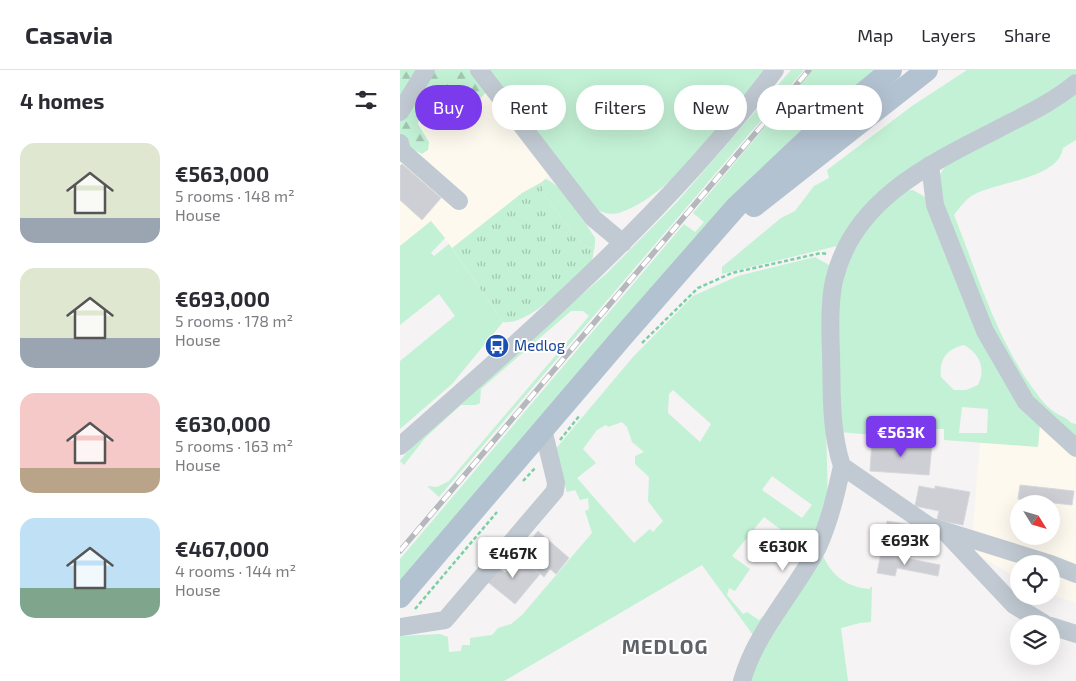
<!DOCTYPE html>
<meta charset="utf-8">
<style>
body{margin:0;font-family:"Exo 2",sans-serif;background:#f2f2f3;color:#2b2b33;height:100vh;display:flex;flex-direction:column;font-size:19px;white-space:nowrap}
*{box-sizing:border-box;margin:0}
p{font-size:16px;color:#7c7c81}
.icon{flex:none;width:28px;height:28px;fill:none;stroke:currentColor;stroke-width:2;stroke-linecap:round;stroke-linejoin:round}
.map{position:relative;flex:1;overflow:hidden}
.sheet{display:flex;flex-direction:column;background:#fff;width:400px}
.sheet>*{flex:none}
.banner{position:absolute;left:15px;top:15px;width:475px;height:45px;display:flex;gap:10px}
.needle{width:32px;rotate:127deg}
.buttons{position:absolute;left:610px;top:425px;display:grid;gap:10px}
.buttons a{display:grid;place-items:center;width:50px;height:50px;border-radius:50%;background:#fff;box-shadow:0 5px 20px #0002;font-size:25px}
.price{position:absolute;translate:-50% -42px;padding:0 11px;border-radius:5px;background:#fff;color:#222;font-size:16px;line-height:32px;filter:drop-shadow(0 1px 2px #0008)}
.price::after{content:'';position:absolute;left:50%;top:30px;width:15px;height:11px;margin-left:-8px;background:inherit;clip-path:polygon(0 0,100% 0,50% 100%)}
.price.on{background:#7c3aed;color:#fff}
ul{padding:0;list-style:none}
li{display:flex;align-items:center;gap:15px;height:125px;padding:0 20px}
li span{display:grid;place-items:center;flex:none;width:140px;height:100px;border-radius:15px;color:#555}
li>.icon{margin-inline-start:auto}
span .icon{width:60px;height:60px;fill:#fffc;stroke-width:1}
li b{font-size:21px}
h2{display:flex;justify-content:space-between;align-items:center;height:60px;padding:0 20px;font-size:21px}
.chip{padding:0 18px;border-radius:22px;background:#fff;box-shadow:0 5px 20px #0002;font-size:18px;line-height:45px}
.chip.on{background:#7c3aed;color:#fff}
header{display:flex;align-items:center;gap:30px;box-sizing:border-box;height:70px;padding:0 25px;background:#fff;border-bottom:1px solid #e1e1e2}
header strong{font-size:24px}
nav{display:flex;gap:28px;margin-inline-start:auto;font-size:18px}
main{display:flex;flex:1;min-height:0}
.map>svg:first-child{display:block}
</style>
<header>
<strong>Casavia</strong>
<nav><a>Map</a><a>Layers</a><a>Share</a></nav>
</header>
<main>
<section class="sheet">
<h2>4 homes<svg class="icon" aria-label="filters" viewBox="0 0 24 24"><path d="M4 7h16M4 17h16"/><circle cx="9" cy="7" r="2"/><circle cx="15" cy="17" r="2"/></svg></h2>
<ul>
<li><span style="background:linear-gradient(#dfe7d0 75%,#9aa5b1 0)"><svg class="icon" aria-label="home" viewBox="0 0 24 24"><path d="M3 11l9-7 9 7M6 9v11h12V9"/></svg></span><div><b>€563,000</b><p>5 rooms · 148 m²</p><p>House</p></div></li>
<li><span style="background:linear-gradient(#dfe7d0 70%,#9aa5b1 0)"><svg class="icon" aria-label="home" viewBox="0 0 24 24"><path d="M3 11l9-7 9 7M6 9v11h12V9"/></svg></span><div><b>€693,000</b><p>5 rooms · 178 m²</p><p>House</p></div></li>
<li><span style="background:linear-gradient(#f6c9c9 75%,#b9a48a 0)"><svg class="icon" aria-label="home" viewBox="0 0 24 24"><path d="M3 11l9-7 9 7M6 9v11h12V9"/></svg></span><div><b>€630,000</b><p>5 rooms · 163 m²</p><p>House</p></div></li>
<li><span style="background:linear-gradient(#bfe0f5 70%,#7fa58c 0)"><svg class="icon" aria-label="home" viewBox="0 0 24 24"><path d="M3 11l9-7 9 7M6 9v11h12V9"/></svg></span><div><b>€467,000</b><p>4 rooms · 144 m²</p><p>House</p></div></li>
</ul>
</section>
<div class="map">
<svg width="676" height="611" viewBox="0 0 676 611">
<defs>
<pattern id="forest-firs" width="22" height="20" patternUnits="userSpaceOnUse" patternTransform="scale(1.25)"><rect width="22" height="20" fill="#c3f1d5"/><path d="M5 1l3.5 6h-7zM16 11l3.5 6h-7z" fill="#a0c6b0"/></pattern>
<pattern id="park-tufts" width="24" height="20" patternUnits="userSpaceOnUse" patternTransform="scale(1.25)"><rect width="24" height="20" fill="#c3f1d5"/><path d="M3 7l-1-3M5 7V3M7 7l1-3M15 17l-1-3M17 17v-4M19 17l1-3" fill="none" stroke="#a0c6b0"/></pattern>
</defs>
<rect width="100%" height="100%" fill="#f5f3f3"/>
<path fill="#fdf9ef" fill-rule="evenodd" d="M0,0H72L150,105L142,112L122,123L52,178L31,151L0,176Z
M640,353L676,367V533L651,524V494H619V509L571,481L580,373L638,377ZM619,434H651V466H619Z"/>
<path fill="#c3f1d5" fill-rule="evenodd" d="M87,0H365C334,42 270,128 219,143C211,145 204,143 197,140Z
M391,0H404L39,427L27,416L37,417L49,411L189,246L183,241H171L81,319L80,333L76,335H61L25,368L4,395L0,391L22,363L207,203L277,132Z
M412,0H477L0,516V489L284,154L295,162L304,152L293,143Z
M567,0H676V3L637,31L496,109L476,124L460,141L437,176L322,204V197L381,148L395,141L414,116L429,108L427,100L512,36Z
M676,24V70L663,78C658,109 599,111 573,125C565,130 560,137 554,145C578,205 597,272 637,324C642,331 649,339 656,343C662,347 666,347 671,353L676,354V367L627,322L600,275L540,133L539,106L548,92Z
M145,109C164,115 184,151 195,168V175L191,178L182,175L144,125L142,112Z
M513,120L525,127L640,353L638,377L544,370V359H533L532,370L439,362L436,266L440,216L455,172L501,121ZM564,275C580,284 586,299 578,315L566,320H554L541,307C539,290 546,279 564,275ZM562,337L588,339L587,363H559Z
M31,151L45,168L31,183L34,186L49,174L103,252L52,314L0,359V291L55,246L39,224L0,255V176Z
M415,187L429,195L430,203L425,314L428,435L412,468L405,478L364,447L332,486L350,499L335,521L329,518L327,525L343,544L347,542L359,550L363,546L367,549L353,565L302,495L104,611H0V566L40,564L48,567L49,582L61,581L62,575H70V568L92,565L98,558L111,554L122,545L192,463L185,441L189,439L188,428L180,430L175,420L167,422L153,382L233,287L293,226L338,206ZM273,320L311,354L300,372L268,343L269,324ZM222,352L227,357L232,372L244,382L235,386V394L249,407L248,431L263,451L253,462L250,459L234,473L177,408L196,393L183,379L197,360L206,355L208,357ZM372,406L412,435L402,448L362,420Z
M423,486C432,506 447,517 469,519L472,516L471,552L460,553L441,558L448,611H346L352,590Z"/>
<path fill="url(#forest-firs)" d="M0,0H72L87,21L81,28L61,21L43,26L19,49L18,54L29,72L28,80L22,84L0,73Z"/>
<path fill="url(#park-tufts)" d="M142,112L144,125L182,175L191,178L195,175L192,191C172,209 130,256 103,252L52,178L122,123Z"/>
<path fill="#cdcfd5" stroke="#d7d9de" d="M2,94L41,128L22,150L0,130V96Z
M472,370L532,375L529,405L470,401Z
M620,415L674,421L672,435L618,429Z
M519,416L535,419V416L570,422L563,455L537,450L539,441L515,436Z
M487,451L517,456L513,474L484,468Z
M138,461L169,488L156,504L150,499L144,507L118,485Z
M481,483L540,495L538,506L497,498L495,506L477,503Z
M119,486L140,504L115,534L84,509L95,495L105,503Z"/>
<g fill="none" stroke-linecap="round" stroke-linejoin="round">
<path stroke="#7ad0a6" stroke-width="2.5" stroke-dasharray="4 2.5" stroke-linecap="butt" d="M242,273L298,218L332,203L421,183L428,184
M160,370L180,345
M123,411L136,397
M15,539L97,442"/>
<path stroke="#c1cad2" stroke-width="18" d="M79,0L193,148L223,173
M0,42L26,0
M0,73L2,81L59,131
M530,95L535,135L585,261L626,332L676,378
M0,376C133,259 268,142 375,0
M547,464L614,535L645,554
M651,494L529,456L442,396C430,360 432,320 431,283C430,261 429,228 435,207C455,128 532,93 598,59C625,45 652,33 676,13
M651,494L676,504
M651,556L676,564
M0,557L45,550L155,421L156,413L143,359
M342,611C356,561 395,522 418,477C430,450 436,424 442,396"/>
<path stroke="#b3c2d1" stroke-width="22" d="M354,136L527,0
M0,527L223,266L336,137L409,68L491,0"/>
<g stroke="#b5b8bd" stroke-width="5.5">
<path id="rail" d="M0,481L409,0"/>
</g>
<use href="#rail" stroke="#fff" stroke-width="4" stroke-dasharray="11" stroke-linecap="butt"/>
</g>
<defs>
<g id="bus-disc" transform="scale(1.25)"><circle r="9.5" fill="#1a4fb4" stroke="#fff"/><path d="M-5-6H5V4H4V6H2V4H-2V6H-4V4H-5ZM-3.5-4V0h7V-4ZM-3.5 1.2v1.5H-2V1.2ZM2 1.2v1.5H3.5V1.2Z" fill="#fff"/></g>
</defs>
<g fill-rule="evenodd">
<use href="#bus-disc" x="97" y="276"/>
</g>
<g text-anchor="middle" stroke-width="4" stroke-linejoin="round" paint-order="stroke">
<g font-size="15" fill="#164399" stroke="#fff" text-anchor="start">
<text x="114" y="281">Medlog</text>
</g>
<g font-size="20" font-weight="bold" letter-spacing="1" fill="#5f6368" stroke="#fff">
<text x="265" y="584">MEDLOG</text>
</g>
</g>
</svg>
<div class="buttons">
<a><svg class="needle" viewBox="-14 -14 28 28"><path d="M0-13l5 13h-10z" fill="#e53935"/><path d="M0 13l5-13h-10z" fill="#7c7c81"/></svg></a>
<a><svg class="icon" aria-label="locate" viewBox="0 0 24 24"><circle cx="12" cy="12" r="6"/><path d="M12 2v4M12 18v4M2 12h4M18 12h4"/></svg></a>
<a><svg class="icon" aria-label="layers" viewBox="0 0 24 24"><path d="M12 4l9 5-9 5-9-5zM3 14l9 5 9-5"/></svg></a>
</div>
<b class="price on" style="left:501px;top:388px">€563K</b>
<b class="price" style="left:505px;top:496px">€693K</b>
<b class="price" style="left:383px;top:502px">€630K</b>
<b class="price" style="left:113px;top:509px">€467K</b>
<div class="banner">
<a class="chip on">Buy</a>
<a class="chip">Rent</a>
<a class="chip">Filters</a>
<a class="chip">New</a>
<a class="chip">Apartment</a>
</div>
</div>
</main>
